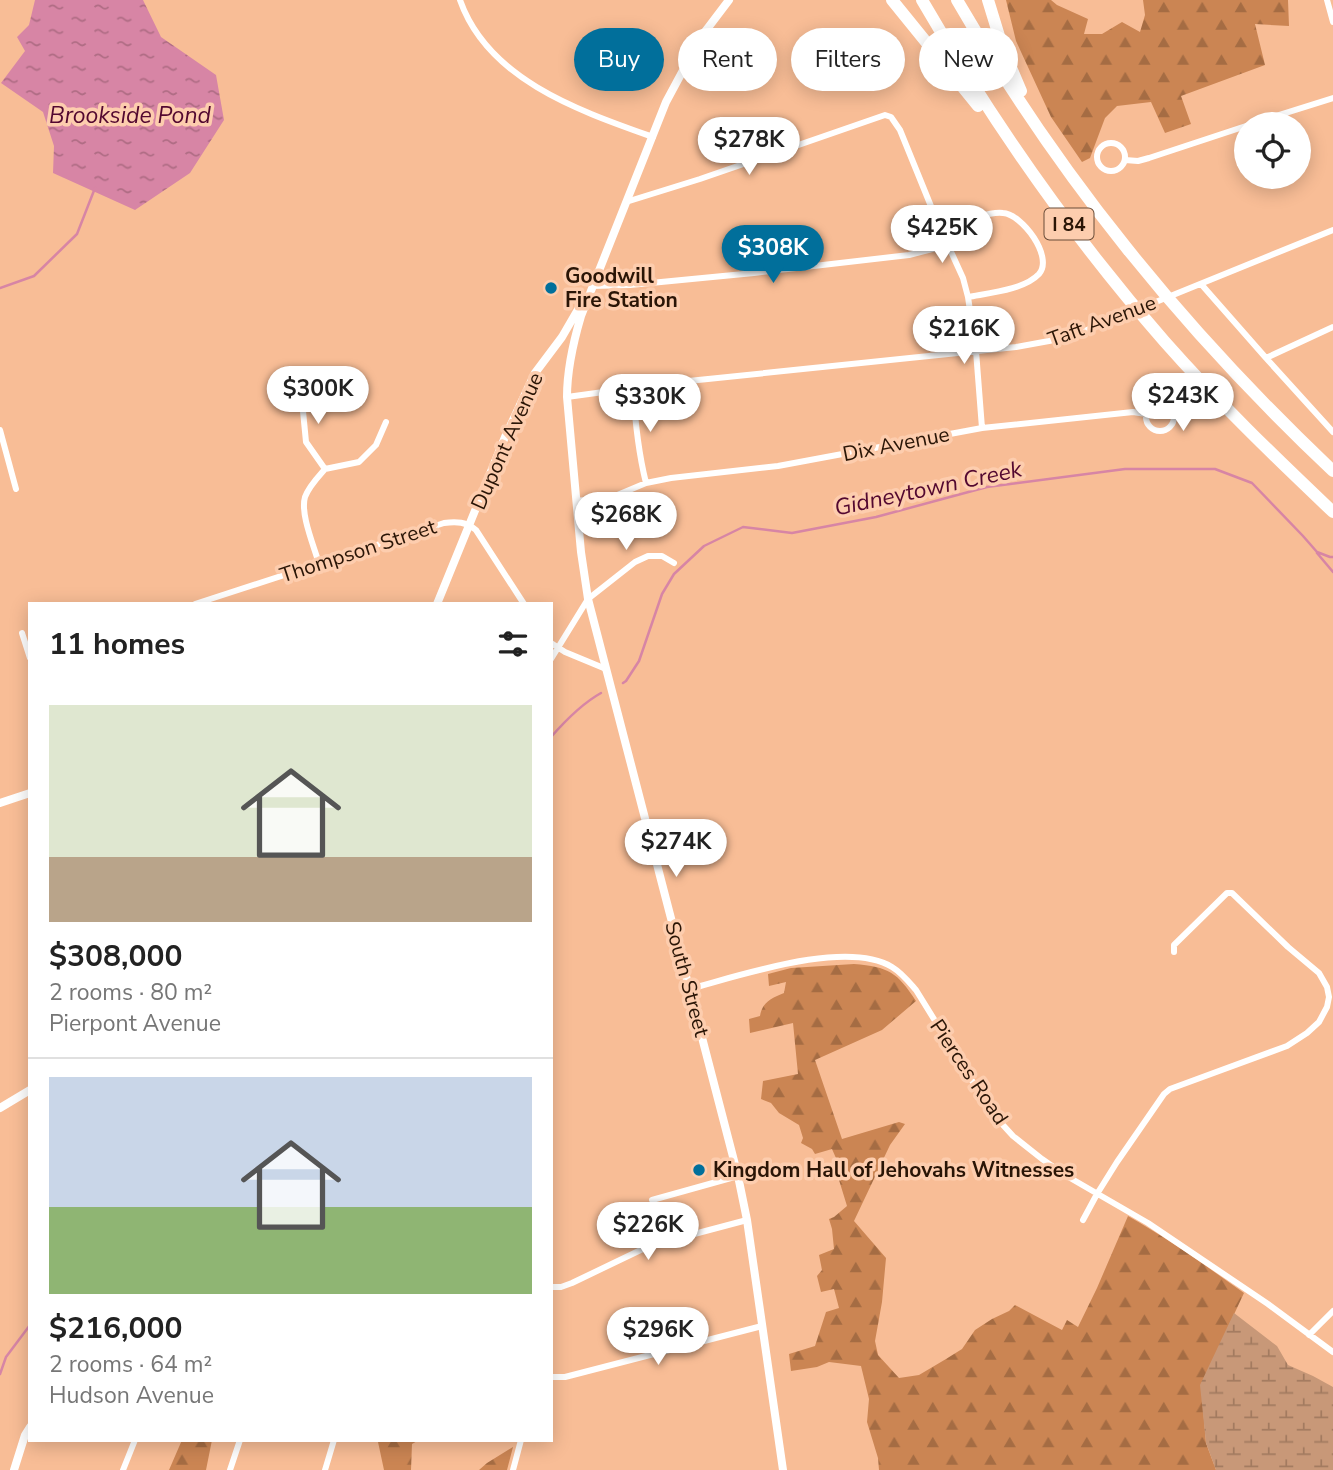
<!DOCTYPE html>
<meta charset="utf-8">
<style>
body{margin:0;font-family:"Nunito Sans",sans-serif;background:#f2f2f2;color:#222;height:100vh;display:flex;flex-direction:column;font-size:26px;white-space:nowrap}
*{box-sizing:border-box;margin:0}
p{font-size:23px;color:#767676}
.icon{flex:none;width:38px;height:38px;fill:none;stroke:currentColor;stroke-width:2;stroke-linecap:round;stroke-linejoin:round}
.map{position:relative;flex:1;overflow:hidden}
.details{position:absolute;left:28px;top:602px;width:525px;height:840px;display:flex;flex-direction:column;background:#fff;border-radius:0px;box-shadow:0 4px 18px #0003}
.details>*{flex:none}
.banner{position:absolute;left:574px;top:28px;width:653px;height:63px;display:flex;gap:14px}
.fabs{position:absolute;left:1234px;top:112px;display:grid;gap:14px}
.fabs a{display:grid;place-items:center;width:77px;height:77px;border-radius:50%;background:#fff;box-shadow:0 4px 18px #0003;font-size:35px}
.price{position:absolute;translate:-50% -60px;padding:0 16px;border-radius:24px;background:#fff;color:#222;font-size:23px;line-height:46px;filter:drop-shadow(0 2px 4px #0008)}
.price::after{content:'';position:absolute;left:50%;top:42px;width:21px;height:16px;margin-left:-10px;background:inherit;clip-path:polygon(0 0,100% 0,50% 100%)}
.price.on{background:#016f9b;color:#fff}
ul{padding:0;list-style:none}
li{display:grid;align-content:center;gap:14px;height:371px;padding:0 21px}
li+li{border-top:2px solid #e0e0e0}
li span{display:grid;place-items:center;height:217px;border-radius:0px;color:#555}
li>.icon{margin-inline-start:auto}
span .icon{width:126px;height:126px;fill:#fffc;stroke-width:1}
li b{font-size:30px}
h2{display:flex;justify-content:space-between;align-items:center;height:84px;padding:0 21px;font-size:30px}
.tag{padding:0 24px;border-radius:32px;background:#fff;box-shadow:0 4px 18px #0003;font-size:24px;line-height:63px}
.tag.on{background:#016f9b;color:#fff}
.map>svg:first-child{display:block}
</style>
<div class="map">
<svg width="1333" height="1470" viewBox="0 0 1333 1470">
<defs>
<pattern id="forest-firs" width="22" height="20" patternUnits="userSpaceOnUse" patternTransform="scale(1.75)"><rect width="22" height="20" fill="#cb8553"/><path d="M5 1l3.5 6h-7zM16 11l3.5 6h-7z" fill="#a56c43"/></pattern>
<pattern id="wetland-marsh" width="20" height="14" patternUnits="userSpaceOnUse" patternTransform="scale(1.75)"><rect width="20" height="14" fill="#c89878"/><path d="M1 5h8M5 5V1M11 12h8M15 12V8" fill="none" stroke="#a37b60"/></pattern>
<pattern id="water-ripples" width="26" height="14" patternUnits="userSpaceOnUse" patternTransform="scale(1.75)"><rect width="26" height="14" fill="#d785a5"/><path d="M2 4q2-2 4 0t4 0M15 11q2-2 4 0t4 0" fill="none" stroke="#af6c84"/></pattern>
</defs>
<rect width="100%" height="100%" fill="#f8bd96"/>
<path fill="url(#forest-firs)" d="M1006,0H1051L1057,5L1088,19L1084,34H1102L1122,22L1140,32L1145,15L1143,0H1288L1289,26L1255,24L1265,65L1181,96L1191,124L1165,133L1151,102L1117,106L1105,118L1090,158L1082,162L1051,117L1016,41Z
M854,964C889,967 897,972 916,1001L882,1030L815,1060L842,1139L899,1122L905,1124L890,1145L854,1221L886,1258L882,1302L875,1341L878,1355L899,1378L919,1375L946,1359L962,1349L975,1330L992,1319L1009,1311L1015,1305L1062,1330L1067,1320L1078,1327L1097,1288L1128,1216C1169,1239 1206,1266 1244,1293L1201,1385L1206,1443L1216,1470H879L878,1458L867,1422L869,1399L861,1366L829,1362L817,1367L791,1371L789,1354L815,1346L826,1312L839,1308L834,1289L821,1292L817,1276L822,1270L819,1255L834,1249L832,1229L829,1219L834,1217L847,1206L835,1167L839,1165L832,1149L815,1154L812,1149L801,1143L803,1138L799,1125L779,1113L771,1103L761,1099L763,1081L798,1074L793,1023L750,1033L749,1019L760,1016C762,1002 772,998 784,993L786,982L769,986L768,974L791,968Z
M182,1440H212L206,1470H169Z
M376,1440H419L412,1444L411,1470H384L378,1442Z
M513,1447L507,1470H479L487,1463Z"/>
<path fill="url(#wetland-marsh)" d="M1234,1313L1277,1346L1288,1365L1313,1376L1333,1387V1470H1216L1206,1443L1200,1385Z"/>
<path fill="url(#water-ripples)" d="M35,0H143L161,37L216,75L224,120L190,173L135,210L53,173L54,146L43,112L1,83L25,51L17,37L29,25Z"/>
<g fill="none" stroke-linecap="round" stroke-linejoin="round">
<path stroke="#d785a5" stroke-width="2.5" d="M0,288L34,276L77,234L95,188
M1317,553L1333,572
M623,683L626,681L639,661L662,594L674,574L704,546L743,527L792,533L876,517L987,487L1125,469H1215L1252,483L1303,536L1317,552L1330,557H1333
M551,737C565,721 583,703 601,693
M0,1374L6,1357L30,1325"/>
<path stroke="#fff" stroke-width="6" d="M460,0C488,80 580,111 653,137
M1327,0L1333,22
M1251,124L1333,98
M1097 157a14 14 0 1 1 28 0a14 14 0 1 1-28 0Z
M1125,160L1138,161L1149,158L1246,126
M626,202L700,179L885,115L891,117L900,130L937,221L963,278L968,297L976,351L982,428
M942,231C958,225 986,211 1003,213C1022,214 1054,257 1039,274C1024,290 989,293 968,297
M1201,284L1266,358L1333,432
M592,286L630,285L754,273L909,255L948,245
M1266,358L1333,327
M306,385L303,411L306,442L325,469
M633,388C635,421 638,451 646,483
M567,397L669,383L1016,347L1049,341L1077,334L1333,230
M1146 417a14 14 0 1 1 28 0a14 14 0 1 1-28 0Z
M0,430L16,489
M577,501L615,496L646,483L671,478L778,466L982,428L1133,412L1146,414
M319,564C314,546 300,514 305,497C309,486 318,477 325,469L359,462L376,445L386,422
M195,604L444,523C457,521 466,522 476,530L524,604
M22,633L30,658
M551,643L565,652L606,669
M551,659L588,599L635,562L648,556H662L674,563
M689,989C739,976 846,939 892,967C902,973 909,982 916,990L992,1113L1013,1136L1042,1159L1065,1175L1148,1223L1268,1304L1333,1352
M652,1200L738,1176
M1083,1220L1097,1194L1117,1162L1164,1094L1170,1089L1287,1046L1307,1033L1319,1022L1327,1007L1329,997L1327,987L1319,973L1288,947L1232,893H1227L1174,945V952
M551,1287H561L572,1283L649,1246L747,1220
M1309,1335L1333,1311
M551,1377H565L762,1326
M123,1470L135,1440
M230,1470L240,1440
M325,1470L334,1440
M513,1470L521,1440"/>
<path stroke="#fff" stroke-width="8" d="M729,0L701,37L666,102L581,316C573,343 567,369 567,397L581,552L588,599L738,1176L747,1220L783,1470
M437,604L505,437L535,373L562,337L580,306
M0,803L30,793
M0,1108L30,1090
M14,1470L25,1435L30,1427"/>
<path stroke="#fff" stroke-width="12" d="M892,0L978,106
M922,0C992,121 1072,236 1165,342C1218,402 1275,457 1333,512
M957,0C1060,178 1184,330 1333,471
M988,0L1003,49L1021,91"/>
</g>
<g fill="#016f9b" stroke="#fdcdae" stroke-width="2.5">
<circle cx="551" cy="288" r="7"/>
<circle cx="699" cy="1170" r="7"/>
</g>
<g text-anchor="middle" stroke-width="7" stroke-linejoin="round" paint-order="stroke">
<rect fill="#fdcdae" stroke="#694c38" stroke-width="2" x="1044.5" y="208.5" width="49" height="31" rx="5"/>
<g font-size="19" font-weight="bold" fill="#2a1506">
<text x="1069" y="231">I 84</text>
</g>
<g font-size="21" font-weight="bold" fill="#2a1506" stroke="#fdcdae" text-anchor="start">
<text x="565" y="283">Goodwill<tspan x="565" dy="24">Fire Station</tspan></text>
<text x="713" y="1177">Kingdom Hall of Jehovahs Witnesses</text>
</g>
<g font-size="21" fill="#2a1506" stroke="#fdcdae">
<text transform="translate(1102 321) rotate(-20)" y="7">Taft Avenue</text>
<text transform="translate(507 441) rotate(-66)" y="7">Dupont Avenue</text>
<text transform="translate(896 444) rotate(-11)" y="7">Dix Avenue</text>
<text transform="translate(358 551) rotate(-18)" y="7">Thompson Street</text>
<text transform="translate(687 979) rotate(75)" y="7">South Street</text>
<text transform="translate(969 1072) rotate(56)" y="7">Pierces Road</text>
</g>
<g font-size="23" font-style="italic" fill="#530830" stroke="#fdcdae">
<text x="130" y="123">Brookside Pond</text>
<text transform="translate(928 488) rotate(-12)" y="8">Gidneytown Creek</text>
</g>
</g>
</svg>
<div class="fabs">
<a><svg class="icon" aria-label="locate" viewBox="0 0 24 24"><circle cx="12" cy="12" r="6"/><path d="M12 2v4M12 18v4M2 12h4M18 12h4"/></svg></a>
</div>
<b class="price" style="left:749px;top:177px">$278K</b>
<b class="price" style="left:942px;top:265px">$425K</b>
<b class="price on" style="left:773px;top:285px">$308K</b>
<b class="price" style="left:964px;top:366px">$216K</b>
<b class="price" style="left:318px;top:426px">$300K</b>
<b class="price" style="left:1183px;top:433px">$243K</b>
<b class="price" style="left:650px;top:434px">$330K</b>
<b class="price" style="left:626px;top:552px">$268K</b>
<b class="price" style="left:676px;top:879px">$274K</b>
<b class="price" style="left:648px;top:1262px">$226K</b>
<b class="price" style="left:658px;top:1367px">$296K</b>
<div class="banner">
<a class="tag on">Buy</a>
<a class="tag">Rent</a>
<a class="tag">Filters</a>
<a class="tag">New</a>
</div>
<section class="details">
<h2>11 homes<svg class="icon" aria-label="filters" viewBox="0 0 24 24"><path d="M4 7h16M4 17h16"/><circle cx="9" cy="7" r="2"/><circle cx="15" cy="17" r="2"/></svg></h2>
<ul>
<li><span style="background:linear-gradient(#dfe7d0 70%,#b9a48a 0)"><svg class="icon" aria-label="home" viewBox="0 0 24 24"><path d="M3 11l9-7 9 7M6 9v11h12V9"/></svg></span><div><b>$308,000</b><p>2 rooms · 80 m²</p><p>Pierpont Avenue</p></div></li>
<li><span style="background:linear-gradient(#c9d6e8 60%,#8fb573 0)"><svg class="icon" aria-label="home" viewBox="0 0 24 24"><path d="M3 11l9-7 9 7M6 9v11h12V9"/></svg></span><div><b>$216,000</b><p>2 rooms · 64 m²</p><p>Hudson Avenue</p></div></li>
</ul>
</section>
</div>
